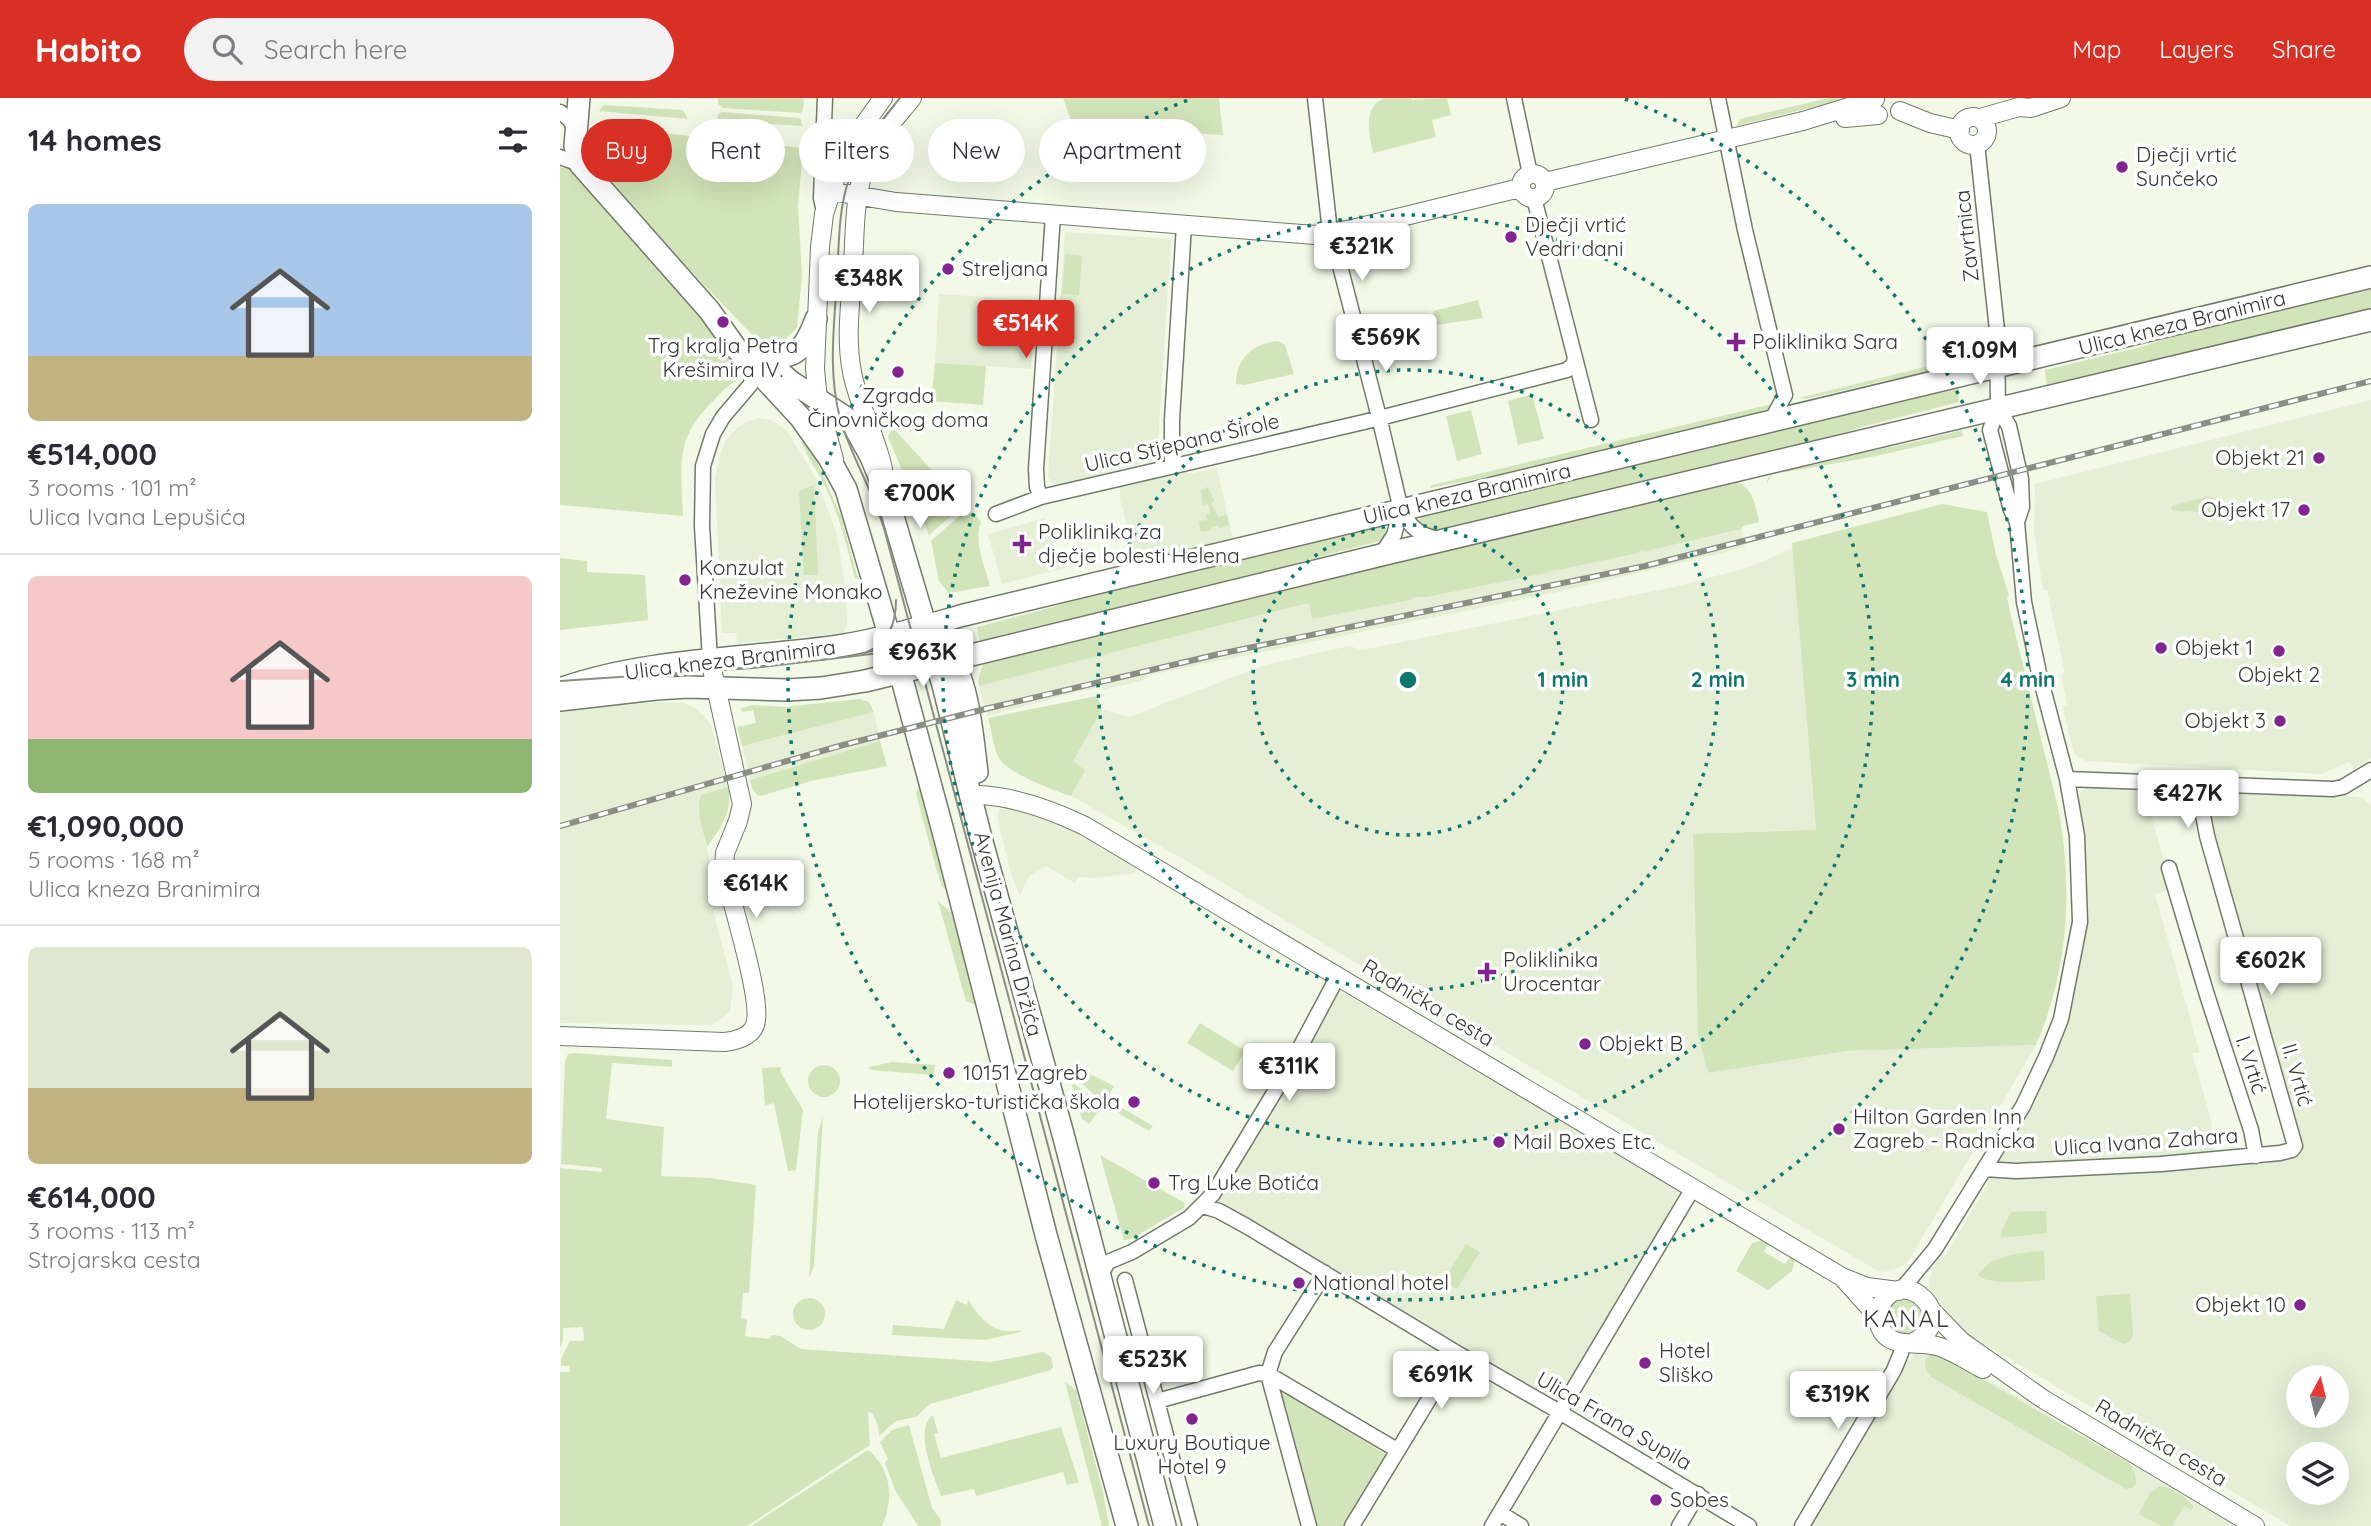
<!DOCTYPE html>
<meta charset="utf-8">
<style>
body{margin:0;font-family:Quicksand,sans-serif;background:#f2f2f3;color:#2b2b33;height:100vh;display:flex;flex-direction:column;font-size:26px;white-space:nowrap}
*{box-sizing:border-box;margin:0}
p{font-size:23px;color:#7c7c81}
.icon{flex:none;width:38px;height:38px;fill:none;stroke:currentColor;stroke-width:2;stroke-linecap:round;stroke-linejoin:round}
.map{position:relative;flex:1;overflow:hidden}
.drawer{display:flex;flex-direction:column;background:#fff;width:560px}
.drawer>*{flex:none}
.hud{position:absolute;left:21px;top:21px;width:665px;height:63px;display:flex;gap:14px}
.needle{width:46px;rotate:7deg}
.buttons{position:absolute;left:1726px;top:1267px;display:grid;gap:14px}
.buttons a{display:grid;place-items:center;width:63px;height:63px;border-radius:50%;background:#fff;box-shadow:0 7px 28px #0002;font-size:35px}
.price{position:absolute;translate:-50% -60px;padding:0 16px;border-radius:7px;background:#fff;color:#222;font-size:23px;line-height:46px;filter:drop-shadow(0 2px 4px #0008)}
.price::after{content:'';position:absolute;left:50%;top:42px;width:21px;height:16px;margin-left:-10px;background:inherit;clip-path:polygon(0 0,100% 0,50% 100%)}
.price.current{background:#d93025;color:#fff}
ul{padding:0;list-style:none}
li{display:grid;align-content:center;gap:14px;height:371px;padding:0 28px}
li+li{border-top:2px solid #e1e1e2}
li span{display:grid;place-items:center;height:217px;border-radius:10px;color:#555}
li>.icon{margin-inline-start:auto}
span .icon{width:126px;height:126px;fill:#fffc;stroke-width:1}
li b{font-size:30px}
h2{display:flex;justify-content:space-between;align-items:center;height:84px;padding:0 28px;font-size:30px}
.chip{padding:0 24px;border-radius:32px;background:#fff;box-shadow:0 7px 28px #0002;font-size:24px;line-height:63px}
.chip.current{background:#d93025;color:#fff}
header{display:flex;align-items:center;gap:42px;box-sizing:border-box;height:98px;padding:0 35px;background:#d93025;color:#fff}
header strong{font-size:33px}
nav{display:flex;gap:38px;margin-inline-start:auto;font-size:24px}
.search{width:490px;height:63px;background:#f2f2f3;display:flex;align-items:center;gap:18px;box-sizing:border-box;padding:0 24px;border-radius:38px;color:#7c7c81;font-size:26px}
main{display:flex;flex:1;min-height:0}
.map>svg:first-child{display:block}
</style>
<header>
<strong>Habito</strong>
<div class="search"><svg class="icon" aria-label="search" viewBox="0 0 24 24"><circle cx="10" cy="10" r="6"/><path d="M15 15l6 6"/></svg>Search here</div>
<nav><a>Map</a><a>Layers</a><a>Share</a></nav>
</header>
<main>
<section class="drawer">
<h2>14 homes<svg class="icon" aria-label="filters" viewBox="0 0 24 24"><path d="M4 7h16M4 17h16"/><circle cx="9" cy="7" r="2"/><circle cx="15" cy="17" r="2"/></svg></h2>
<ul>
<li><span style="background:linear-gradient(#a9c7e8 70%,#c2b280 0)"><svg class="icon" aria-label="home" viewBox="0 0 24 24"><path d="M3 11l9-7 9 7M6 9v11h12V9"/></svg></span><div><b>€514,000</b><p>3 rooms · 101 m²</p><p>Ulica Ivana Lepušića</p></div></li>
<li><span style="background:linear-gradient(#f6c9c9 75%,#8fb573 0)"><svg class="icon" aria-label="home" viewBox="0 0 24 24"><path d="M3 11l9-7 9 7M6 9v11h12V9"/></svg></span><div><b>€1,090,000</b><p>5 rooms · 168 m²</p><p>Ulica kneza Branimira</p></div></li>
<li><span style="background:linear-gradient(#dfe7d0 65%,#c2b280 0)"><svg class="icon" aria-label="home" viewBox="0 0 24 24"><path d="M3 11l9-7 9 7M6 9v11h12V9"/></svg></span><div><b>€614,000</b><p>3 rooms · 113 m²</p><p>Strojarska cesta</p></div></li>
</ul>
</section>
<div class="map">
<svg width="1811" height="1428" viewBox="0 0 1811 1428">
<rect width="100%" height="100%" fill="#f2fae7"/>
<path fill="#e4efd6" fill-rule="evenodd" d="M505,134L611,141L597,361L499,387L491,384L488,379Z
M379,196L475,202L471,271L375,265Z
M1811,302V660L1794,671L1789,664L1761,676L1526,663L1518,659L1514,655L1502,607H1507L1501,577L1505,576L1487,492H1483L1474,434L1475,386Z
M200,320L212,322L227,333L257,382L277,437L286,495L287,526L284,535L177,545L176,535H162L155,382L159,360L166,342L177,330L188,323Z
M657,370L674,445L578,467L560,402V388L625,372L630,376Z
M485,420L497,458L503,457L506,470L442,486L428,436Z
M1181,431L1185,449L1146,459L993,495L590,577L584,582L543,592L541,588L427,618L419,588L749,505L752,521L853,499H867L986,475L991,472L994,473L1078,455L1080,452L1088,453Z
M1233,450L1256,733L1133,737L1138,937L1148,975L1286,953L1476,947L1355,1152L1346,1166L1328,1174L1318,1173L874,912L623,761L511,698L525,672L513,663L542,611L569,619L705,567L789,548L802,552L1114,489L1190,469Z
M100,604L123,605L134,609L144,618L151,627L168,689L141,697L138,712L159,806L153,813L173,888L170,914L152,927L0,925V611Z
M314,614L320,643L190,682L182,648Z
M1528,688L1593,690L1592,722L1613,791L1595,796L1640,955H1632L1651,1021L1656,1064L1742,1055L1664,786L1646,712L1645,692L1791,698L1802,700L1811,708V1428H1730L1415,1240L1414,1248L1409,1245L1373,1200L1370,1193L1369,1183L1373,1169L1378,1161L1385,1158L1428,1086L1425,1082L1485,978L1505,928L1521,864L1527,812L1526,755L1518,701L1521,694ZM1738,1279H1776V1318H1738ZM1738,1356H1776V1395H1738Z
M439,711L483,714L577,767L575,775L536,780L518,779L515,785L486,768L469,778L460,798L451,776L437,718Z
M780,893L1121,1092L1001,1306L655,1105L699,1036Z
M1358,1253L1382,1254L1674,1428H1250L1347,1264Z"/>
<path fill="#d2e4b9" d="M158,0H244L243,12L241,15L163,10L158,6Z
M503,0H659L663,37L513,28Z
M825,0H851L852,2L887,0L891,17L872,22L876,39L813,55C809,36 802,8 825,0Z
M1269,0L1287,1L1176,28L1180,21Z
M44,7L123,12L128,21L39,13Z
M162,14L240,20L243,28L157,23L158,16Z
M45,29L243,50L238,108L242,177L237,230L214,252L211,253L198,243L29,67C23,42 26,45 45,29Z
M0,69L11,71L53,117L181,268L180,282C169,285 163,293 155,301C114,341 121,365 123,418L0,407Z
M505,156L522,158L519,197L502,196Z
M1811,187V214L1487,292L1485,272L1585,248L1619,236Z
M918,202L923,220L876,227L873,213Z
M718,243L725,247L734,276L684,287L676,286C676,261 693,245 718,243Z
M1393,262L1396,265V271L1323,283L1246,301L1239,300Z
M375,265L426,268L423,307L371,303Z
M1398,286L1399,304L1305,328L1245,348L873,436L859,426L860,417Z
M972,296L984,341L958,347L948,303Z
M1212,306L1206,314L1012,363L870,390L872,387Z
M911,312L922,356L897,363L886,318Z
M334,331L404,407L369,437L328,339L331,332Z
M1402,332L1403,338L1316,358L1227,374H1224L1223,372L1213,376L1206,386L1208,380L1217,372L1355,344Z
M240,337L247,342L281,418L298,481H295C287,448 279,416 264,386C255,368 244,357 240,337Z
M1175,383C1194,390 1195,407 1199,424L1183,428L1181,431L1087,453L1081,452L1078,455L994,473L991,472L986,475L867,499H853L850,502L752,521L749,505L419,588L418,583L424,563L434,559Z
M254,387L258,477H244L239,393Z
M648,389L654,402L652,406L658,419L667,417L669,427L659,430L658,427L651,430V432L641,434L638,423L647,422L646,416L650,415L648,406L643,407L641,392Z
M1649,398L1656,401L1658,405L1650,415L1611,412L1612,408Z
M1382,406L1427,414L1436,457L1449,497L1447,499L1452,522L1499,714C1513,792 1508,874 1476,947L1286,953L1148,975L1138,937L1133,736L1256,732L1232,445Z
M406,412L415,416L421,424C413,443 425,469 430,488L389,495L379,483L371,443Z
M824,426L826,432L825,439L816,444L739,464L701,477L420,547L417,529L493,509L569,485Z
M0,460L27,463V474L85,477L88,522L0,532Z
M537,598L542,611L513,663L525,672L511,698C495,693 451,676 441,663C433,653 432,632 428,620Z
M299,601L309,604L314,614L182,648L177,629L196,625L193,612L182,614L181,610L193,607L224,609Z
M320,643L327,668L251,683L201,698L197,697L192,690L190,682Z
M168,689C174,712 160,731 147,749C143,733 135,712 141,697Z
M358,690H361L391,797L382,788L378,777L356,696Z
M378,803L393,816L397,827L416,903L415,907L406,903Z
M640,925L685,953L673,973L627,945Z
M13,955L112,962V969L52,965L46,1021L104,1029L101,1078L150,1080L196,1087L189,1195H183L181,1220L187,1222L185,1238L209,1241L212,1237L220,1238L241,1251L431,1264L483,1254L491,1259L493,1269L491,1272L370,1306L356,1319L336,1323L319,1338L318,1327L312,1315L308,1314L310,1347L187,1428H0V1274H10L9,1268H1V1261L10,1243H24L23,1229L3,1230V1243L0,1250V1070L42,1074V1070L1,1066L5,963L8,956Z
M332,964L375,967L374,977L310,972L309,969Z
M248 983a16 16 0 1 1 32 0a16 16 0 1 1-32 0Z
M222,969L220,973L243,1012L236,1072L228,1073L214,1005L205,1008L202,970Z
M520,971L554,988L547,1001L593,1028L589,1033L548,1009L509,974Z
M515,986L545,1010L537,1015L529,1026L522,1021L512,987Z
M263,1018L254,1168L249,1180L258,1034Z
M540,1057L625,1105L624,1110L571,1141L564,1142Z
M1486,1113L1487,1135L1441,1140L1442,1132L1451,1114Z
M1203,1142L1208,1145L1204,1154L1225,1166L1231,1157L1235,1162L1232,1173L1208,1192L1176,1173L1192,1145Z
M906,1146L920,1154L897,1191L883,1183Z
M1484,1153L1485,1182C1469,1183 1429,1188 1418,1177C1432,1156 1461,1155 1484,1153Z
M1570,1196L1573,1236L1570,1244L1563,1246L1539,1233L1536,1198Z
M233 1216a16 16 0 1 1 32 0a16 16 0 1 1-32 0Z
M408,1201C420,1222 435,1238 461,1232L460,1234L425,1242L332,1237L333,1227L384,1231L396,1202L407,1207Z
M1341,1201C1353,1201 1365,1207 1362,1221C1356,1257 1302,1219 1341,1201Z
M1370,1256H1378L1569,1365L1575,1376L1576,1385L1572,1390L1566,1391L1371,1279L1366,1272L1365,1263Z
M505,1284L516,1292L543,1394L549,1428H542Z
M723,1293L827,1357L784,1428H755L719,1298Z
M373,1317L378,1335L374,1336L381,1360L501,1329L519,1384L507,1387L503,1374L416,1398L414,1391L381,1398C374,1378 353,1332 373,1317Z
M349,1327L372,1410L381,1422L380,1428H358L335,1392L325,1365L328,1361L320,1344L332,1332Z
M306,1353H310C332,1375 334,1400 322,1428H191Z
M1600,1388C1612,1390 1626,1398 1633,1408L1632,1412L1624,1408L1612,1428H1601L1579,1416L1590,1395Z"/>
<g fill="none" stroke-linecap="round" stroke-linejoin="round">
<g stroke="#737a6a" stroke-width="17">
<path id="minor" d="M755,0L769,125L821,327L841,412
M954,0L970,76
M1158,0L1185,132L1225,297L1211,323
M0,14L9,21L16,32
M1417,46L1437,232L1438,310L1430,332L1451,412L1457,424
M0,59L20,66
M974,100L1031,322
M264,114L261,100L265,0
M612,367V322L624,127
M481,399L477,389L476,371L493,117
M436,416L481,399L804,324L1007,272L1013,267L1015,260
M821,457L834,437L841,412C850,429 859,437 878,441
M150,562L142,428L143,368L153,336L163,319L191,286L193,268
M1507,681L1773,691L1783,689L1811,672
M1609,770L1647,897L1691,1032L1696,1058
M1424,1071L1456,1073L1601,1066L1720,1055L1732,1052L1735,1048L1647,738L1643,717V686
M643,1108L659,1113L688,1129L897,1255L991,1309L1189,1428
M540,1178L548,1164L572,1154L629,1120L653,1096L729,970L778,878
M565,1182L630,1428
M1341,1192L1375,1151L1463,1008L1486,959L1501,921L1520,824L1517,738L1507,681L1479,575L1464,504L1457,424L1462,409L1461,381L1449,328L1438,310
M708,1276L837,1352
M597,1303L699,1275L708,1276
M940,1415L961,1428
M749,1428L708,1276L715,1254L765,1175
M792,1428L897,1255
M932,1428L1133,1090
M1119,1428L1138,1396
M1242,1428L1334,1272L1341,1255L1342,1246"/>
</g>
<g stroke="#737a6a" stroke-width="20">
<path id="tertiary" d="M1340,13L1370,25L1400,32
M1399 33a14 14 0 1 1 28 0a14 14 0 1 1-28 0Z
M1285,20L1318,17
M1420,20L1459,9L1471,10L1501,0
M961 88a12 12 0 1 1 24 0a12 12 0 1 1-24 0Z
M985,84L1243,23L1315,1
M271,93L336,104L755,137L788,132L960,90
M274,361L258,302L255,271L260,149L264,116L276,79L290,46L323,0
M323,371C316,337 298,307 292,274C285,239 291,202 293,167C295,134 294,97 306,66C316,41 335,21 352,0
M420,697C457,699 492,712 525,728L1282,1179L1307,1189L1338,1193
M0,938L164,944C175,943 191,939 195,927C204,903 169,800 164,768L165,755L178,723L182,706L150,562
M1284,1181L1310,1210L1318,1224
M1371,1212L1401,1243L1483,1301L1695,1428
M1354,1244C1401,1219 1344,1167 1322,1205C1318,1212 1317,1219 1319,1226C1327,1254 1360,1241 1380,1249C1395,1254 1409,1264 1423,1271"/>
</g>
<g stroke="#737a6a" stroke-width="24">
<path id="secondary" d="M19,0L15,48L20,66L149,212L176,250L240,319L269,360L286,391L340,574L383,733L486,1137L567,1428
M197,253C232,266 244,254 256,221
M201,257L230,283L291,323L311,359L327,398L383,587L421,740L503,1036L605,1428
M386,550C409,583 412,636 417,674
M0,591C86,560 189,561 279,548C322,541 362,529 404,517L1811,179
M0,602L96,591L128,589L227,592L261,590L305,583L821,457L1811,222"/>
</g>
<use href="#minor" stroke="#fff" stroke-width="14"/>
<use href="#tertiary" stroke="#fff" stroke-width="18"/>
<use href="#secondary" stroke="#fff" stroke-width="21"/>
<path stroke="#8a8f83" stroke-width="2" d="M340,0C320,25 300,50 289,81C278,113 279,148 277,182C274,228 268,275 280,320C291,359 314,394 325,434L589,1428
M305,555C328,545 336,527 336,502
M0,583L193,570L320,555L343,558L354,566L361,576"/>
<g stroke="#8a8f83" stroke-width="6">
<path id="rail" d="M0,728L283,647L425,611L659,556L1085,468L1811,283"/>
</g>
<use href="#rail" stroke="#fff" stroke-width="3.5" stroke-dasharray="10" stroke-linecap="butt"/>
</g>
<g fill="none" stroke="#0f766e" stroke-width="3.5" stroke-dasharray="3.5 7">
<circle cx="848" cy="582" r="155"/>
<circle cx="848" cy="582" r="310"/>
<circle cx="848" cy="582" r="465"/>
<path d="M1065 1A620 620 0 1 1 631 1"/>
</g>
<g fill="#82248f" stroke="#fff" stroke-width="2.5">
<circle cx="1562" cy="69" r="7"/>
<circle cx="951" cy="139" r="7"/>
<circle cx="388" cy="171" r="7"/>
<circle cx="163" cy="224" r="7"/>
<path d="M1172.5 233.5h7v7h7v7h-7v7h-7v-7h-7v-7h7z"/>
<circle cx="338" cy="274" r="7"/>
<circle cx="1759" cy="360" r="7"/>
<circle cx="1744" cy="412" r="7"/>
<path d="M458.5 435.5h7v7h7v7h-7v7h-7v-7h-7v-7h7z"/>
<circle cx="125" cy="482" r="7"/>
<circle cx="1601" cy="550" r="7"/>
<circle cx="1719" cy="553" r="7"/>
<circle cx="1720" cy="623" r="7"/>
<path d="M923.5 863.5h7v7h7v7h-7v7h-7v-7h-7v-7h7z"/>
<circle cx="1025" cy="946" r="7"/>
<circle cx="389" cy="975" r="7"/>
<circle cx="574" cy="1004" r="7"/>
<circle cx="1279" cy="1031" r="7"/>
<circle cx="939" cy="1044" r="7"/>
<circle cx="594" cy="1085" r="7"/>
<circle cx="739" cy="1185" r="7"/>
<circle cx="1740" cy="1207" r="7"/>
<circle cx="1085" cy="1265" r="7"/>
<circle cx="632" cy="1321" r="7"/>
<circle cx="1096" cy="1402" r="7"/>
</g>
<g text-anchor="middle" stroke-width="7" stroke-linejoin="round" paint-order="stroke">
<g font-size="21" fill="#353831" stroke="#fff" text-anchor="start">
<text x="1576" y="64">Dječji vrtić<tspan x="1576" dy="24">Sunčeko</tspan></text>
<text x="965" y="134">Dječji vrtić<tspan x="965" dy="24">Vedri dani</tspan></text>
<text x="402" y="178">Streljana</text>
<text x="1192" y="251">Poliklinika Sara</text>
<text x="163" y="255" text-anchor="middle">Trg kralja Petra<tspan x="163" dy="24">Krešimira IV.</tspan></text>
<text x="338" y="305" text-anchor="middle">Zgrada<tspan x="338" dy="24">Činovničkog doma</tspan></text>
<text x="1745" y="367" text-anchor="end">Objekt 21</text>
<text x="1730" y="419" text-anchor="end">Objekt 17</text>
<text x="478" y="441">Poliklinika za<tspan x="478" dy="24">dječje bolesti Helena</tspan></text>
<text x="139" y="477">Konzulat<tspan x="139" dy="24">Kneževine Monako</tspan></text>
<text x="1615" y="557">Objekt 1</text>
<text x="1719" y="584" text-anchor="middle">Objekt 2</text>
<text x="1706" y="630" text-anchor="end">Objekt 3</text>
<text x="943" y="869">Poliklinika<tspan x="943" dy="24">Urocentar</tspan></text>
<text x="1039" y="953">Objekt B</text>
<text x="403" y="982">10151 Zagreb</text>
<text x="560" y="1011" text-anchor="end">Hotelijersko-turistička škola</text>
<text x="1293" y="1026">Hilton Garden Inn<tspan x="1293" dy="24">Zagreb - Radnicka</tspan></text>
<text x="953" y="1051">Mail Boxes Etc.</text>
<text x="608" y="1092">Trg Luke Botića</text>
<text x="753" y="1192">National hotel</text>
<text x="1726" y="1214" text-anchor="end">Objekt 10</text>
<text x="1099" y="1260">Hotel<tspan x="1099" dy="24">Sliško</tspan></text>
<text x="632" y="1352" text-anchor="middle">Luxury Boutique<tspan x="632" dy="24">Hotel 9</tspan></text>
<text x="1110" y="1409">Sobes</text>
</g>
<g font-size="21" fill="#353831" stroke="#fff">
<text transform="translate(1407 138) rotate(-96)" y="7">Zavrtnica</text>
<text transform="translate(1622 225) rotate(-14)" y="7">Ulica kneza Branimira</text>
<text transform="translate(622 345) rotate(-13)" y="7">Ulica Stjepana Širole</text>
<text transform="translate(907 396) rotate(-13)" y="7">Ulica kneza Branimira</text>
<text transform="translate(170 562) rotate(-7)" y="7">Ulica kneza Branimira</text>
<text transform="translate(448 836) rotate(75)" y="7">Avenija Marina Držića</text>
<text transform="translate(868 905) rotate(31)" y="7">Radnička cesta</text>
<text transform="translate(1691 967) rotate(72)" y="7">I. Vrtić</text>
<text transform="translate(1737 977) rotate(74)" y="7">II. Vrtić</text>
<text transform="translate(1586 1044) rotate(-4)" y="7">Ulica Ivana Zahara</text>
<text transform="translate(1054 1323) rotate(30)" y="7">Ulica Frana Supila</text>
<text transform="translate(1601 1345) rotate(31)" y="7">Radnička cesta</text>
</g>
<g font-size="24" letter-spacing="2" fill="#353831" stroke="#fff">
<text x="1347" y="1229">KANAL</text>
</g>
</g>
<circle cx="848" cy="582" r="10" fill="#0f766e" stroke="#fff" stroke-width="3.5"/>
<g font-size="21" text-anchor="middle" font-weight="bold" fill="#0f766e" stroke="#fff" stroke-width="7" stroke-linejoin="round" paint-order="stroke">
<text x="1003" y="589">1 min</text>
<text x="1158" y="589">2 min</text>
<text x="1313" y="589">3 min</text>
<text x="1468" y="589">4 min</text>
</g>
</svg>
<div class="buttons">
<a><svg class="needle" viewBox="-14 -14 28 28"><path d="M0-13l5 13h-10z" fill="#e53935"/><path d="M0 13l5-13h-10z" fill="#7c7c81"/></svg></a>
<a><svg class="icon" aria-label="layers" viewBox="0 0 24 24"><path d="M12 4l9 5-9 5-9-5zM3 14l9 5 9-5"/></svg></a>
</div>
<b class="price" style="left:802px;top:185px">€321K</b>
<b class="price" style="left:309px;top:217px">€348K</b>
<b class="price current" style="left:466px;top:262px">€514K</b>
<b class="price" style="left:826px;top:276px">€569K</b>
<b class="price" style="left:1420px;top:289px">€1.09M</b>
<b class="price" style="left:360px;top:432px">€700K</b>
<b class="price" style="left:363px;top:591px">€963K</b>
<b class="price" style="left:1628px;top:732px">€427K</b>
<b class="price" style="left:196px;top:822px">€614K</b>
<b class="price" style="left:1711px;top:899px">€602K</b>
<b class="price" style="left:729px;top:1005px">€311K</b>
<b class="price" style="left:593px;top:1298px">€523K</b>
<b class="price" style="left:881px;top:1313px">€691K</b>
<b class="price" style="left:1278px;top:1333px">€319K</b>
<div class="hud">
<a class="chip current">Buy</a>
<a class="chip">Rent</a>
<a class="chip">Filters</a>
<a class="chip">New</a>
<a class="chip">Apartment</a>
</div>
</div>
</main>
